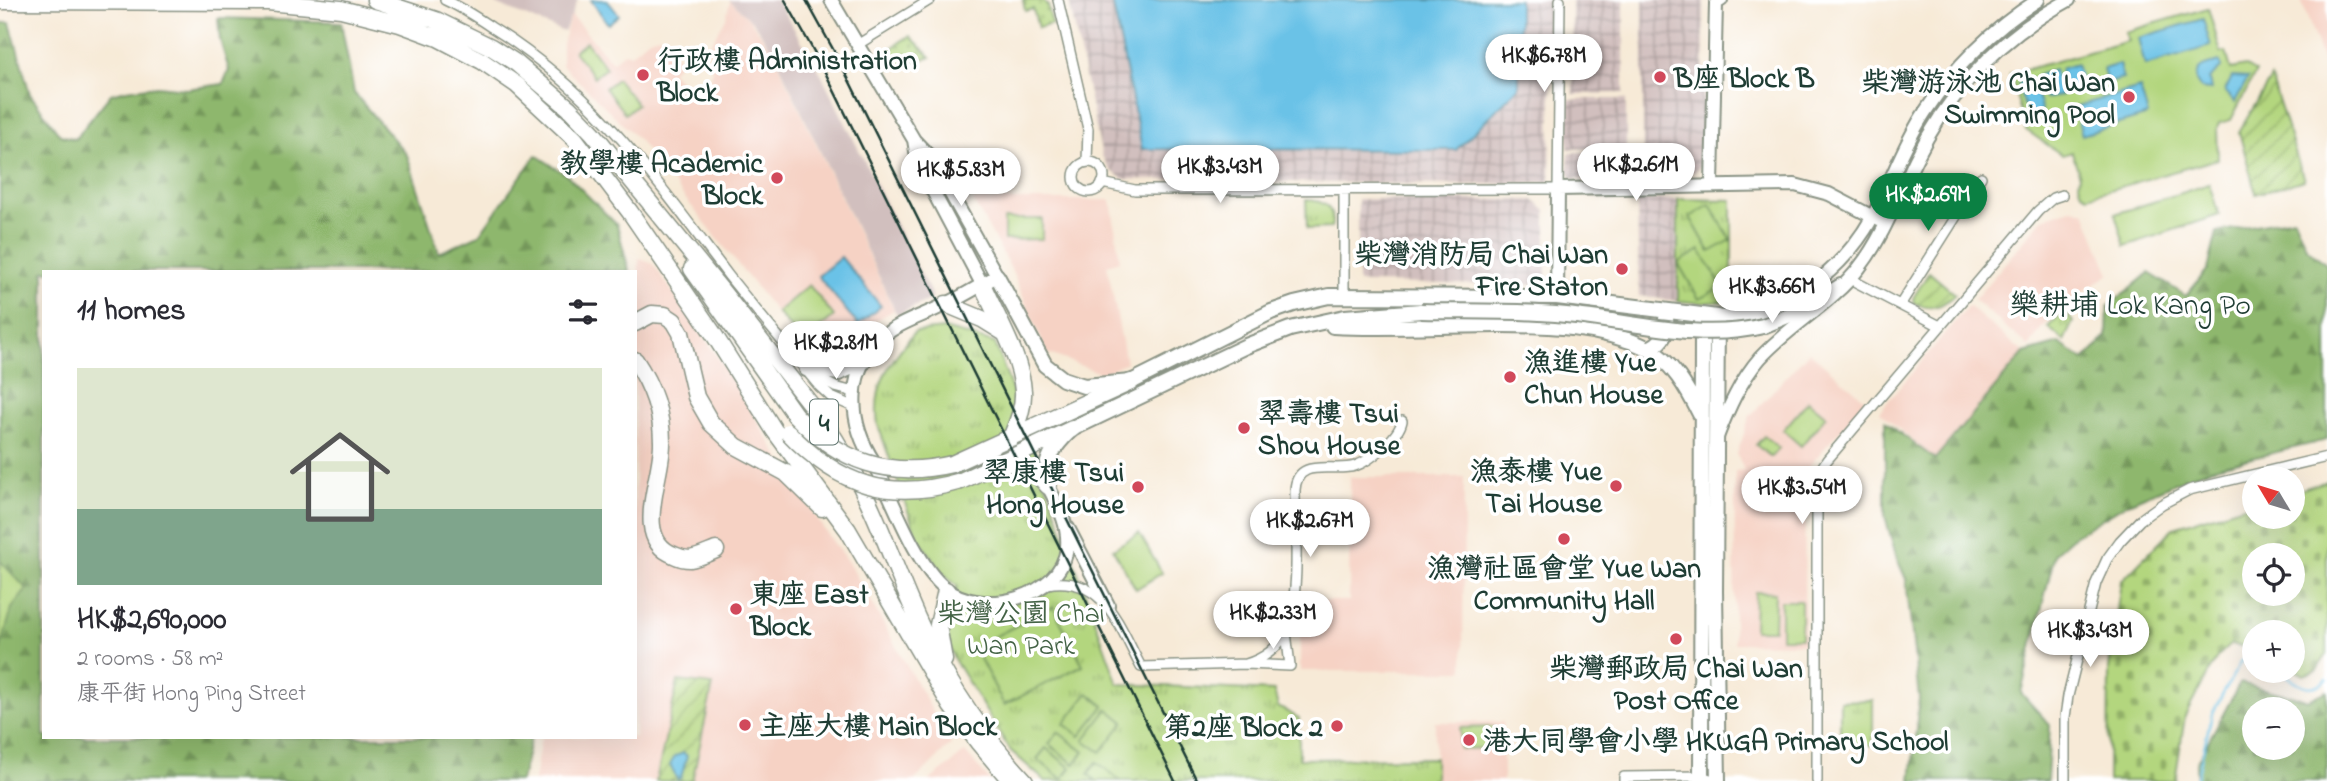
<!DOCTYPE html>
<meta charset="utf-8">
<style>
body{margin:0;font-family:"Indie Flower","LXGW WenKai TC",sans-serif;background:#f2f2f3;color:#2b2b33;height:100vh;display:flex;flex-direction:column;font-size:26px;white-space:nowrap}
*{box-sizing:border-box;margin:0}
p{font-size:23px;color:#7c7c81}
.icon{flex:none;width:38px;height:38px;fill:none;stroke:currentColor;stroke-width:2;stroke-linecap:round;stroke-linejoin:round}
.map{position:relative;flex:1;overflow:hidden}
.details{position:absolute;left:42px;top:270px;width:595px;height:469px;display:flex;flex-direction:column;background:#fff;border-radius:0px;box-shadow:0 7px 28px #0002}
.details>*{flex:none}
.needle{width:46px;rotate:308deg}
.fabs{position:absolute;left:2242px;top:466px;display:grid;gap:14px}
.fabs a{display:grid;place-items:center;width:63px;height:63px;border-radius:50%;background:#fff;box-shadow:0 7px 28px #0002;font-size:35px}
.price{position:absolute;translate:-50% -60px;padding:0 16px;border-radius:24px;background:#fff;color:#222;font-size:23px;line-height:46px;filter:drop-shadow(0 2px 4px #0008)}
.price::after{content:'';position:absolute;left:50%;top:42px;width:21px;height:16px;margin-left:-10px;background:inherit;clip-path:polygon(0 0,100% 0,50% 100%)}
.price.selected{background:#0b8043;color:#fff}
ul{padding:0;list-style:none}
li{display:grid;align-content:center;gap:14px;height:371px;padding:0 35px}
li+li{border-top:2px solid #e1e1e2}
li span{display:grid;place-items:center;height:217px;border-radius:0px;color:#555}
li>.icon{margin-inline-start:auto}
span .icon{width:126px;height:126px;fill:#fffc;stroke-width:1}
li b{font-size:30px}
h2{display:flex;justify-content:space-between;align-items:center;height:84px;padding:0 35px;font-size:30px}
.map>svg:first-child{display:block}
</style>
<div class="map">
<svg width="2327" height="781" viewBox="0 0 2327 781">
<defs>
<pattern id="industrial-grid" width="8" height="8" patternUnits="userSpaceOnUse" patternTransform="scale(1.75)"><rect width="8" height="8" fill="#d1bfbe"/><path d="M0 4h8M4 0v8" fill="none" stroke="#a99c9b"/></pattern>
<pattern id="grass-dots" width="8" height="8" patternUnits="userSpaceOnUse" patternTransform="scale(1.75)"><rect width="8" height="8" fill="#b3d67e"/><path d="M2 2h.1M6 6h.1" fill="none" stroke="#91af68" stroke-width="1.8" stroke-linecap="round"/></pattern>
<pattern id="forest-firs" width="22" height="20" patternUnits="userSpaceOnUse" patternTransform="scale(1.75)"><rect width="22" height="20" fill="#8eb76d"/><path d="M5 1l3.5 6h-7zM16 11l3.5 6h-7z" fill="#73965a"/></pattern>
<pattern id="cemetery-stones" width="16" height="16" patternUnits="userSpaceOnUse" patternTransform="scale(1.75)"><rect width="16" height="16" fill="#b3d67e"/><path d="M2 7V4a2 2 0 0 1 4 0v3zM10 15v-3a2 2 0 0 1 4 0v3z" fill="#91af68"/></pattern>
<pattern id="park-tufts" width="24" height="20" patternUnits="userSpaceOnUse" patternTransform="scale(1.75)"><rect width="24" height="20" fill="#b3d67e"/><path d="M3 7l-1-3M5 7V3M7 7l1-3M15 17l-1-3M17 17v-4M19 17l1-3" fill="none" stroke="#91af68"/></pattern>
<pattern id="garden-furrows" width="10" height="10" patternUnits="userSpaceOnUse" patternTransform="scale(1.75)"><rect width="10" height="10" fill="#b3d67e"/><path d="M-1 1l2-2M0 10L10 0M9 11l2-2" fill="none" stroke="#91af68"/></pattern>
</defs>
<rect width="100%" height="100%" fill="#fff"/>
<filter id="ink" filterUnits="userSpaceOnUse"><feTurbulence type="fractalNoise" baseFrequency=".0143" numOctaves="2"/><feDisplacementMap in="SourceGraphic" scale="14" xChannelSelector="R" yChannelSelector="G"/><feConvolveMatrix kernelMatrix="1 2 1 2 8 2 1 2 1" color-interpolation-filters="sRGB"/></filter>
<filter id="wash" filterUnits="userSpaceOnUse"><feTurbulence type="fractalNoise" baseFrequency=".00686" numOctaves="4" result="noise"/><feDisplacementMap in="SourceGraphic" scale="28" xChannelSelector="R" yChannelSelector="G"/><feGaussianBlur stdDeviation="1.57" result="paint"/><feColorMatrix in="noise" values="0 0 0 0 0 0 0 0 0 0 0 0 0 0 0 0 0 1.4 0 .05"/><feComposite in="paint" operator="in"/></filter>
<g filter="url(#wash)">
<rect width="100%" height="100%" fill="#f7ead7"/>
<path fill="#f6d2c4" d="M2301,0H2327V72Z
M730,1L750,20L772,51L894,310L823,351H807L638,139L562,65V44L571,15L612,62L625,52L631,54L649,38L659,35L681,62L671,71L693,96L705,87L711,79L712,72L709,47L726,18Z
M973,200H1111L1120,261L1107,265L1126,362L1103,374L1047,353L1011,269Z
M2074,208L2085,212L2110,274L2073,298L2043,326L2029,347L1974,300L2043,218Z
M639,258L653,264L717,356L821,525L852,568L951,744L914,781H534L541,737H635V296L638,295Z
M1968,306L2024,353L1935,459L1879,412Z
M1809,352L1866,400L1805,471L1804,644L1734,643L1735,471L1744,470L1737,454L1750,416Z
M1350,477H1464L1463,671H1300V601H1349Z
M1435,722H1503V781H1435Z
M965,752L990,781H929L951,764Z"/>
<path fill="url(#industrial-grid)" d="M1069,0H1552L1550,182L1461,185L1123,179L1110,170L1102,156Z
M1572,0H1624V93L1573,94Z
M1643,0H1704L1703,164L1686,178H1643Z
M1569,99H1626V149H1568Z
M1569,152H1626L1625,172L1622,178L1573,179L1568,172Z
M1358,199L1534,200L1546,211V277L1538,285L1358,283Z
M1678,199V301L1639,296L1637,200Z"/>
<path fill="#d1bfbe" d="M486,0H578L564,32Z
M729,0H776L782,9L819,70L933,298L897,315L773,51L753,22Z"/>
<path fill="url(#grass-dots)" stroke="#698a59" stroke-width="2" d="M1023,0H1043L1048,6L1052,24L1038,28L1033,9L1025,11Z
M910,36L931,57L888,69C884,50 896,44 910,36Z
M878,327L855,351L846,367L839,368L833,351Z
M806,354H826L833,369L817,368L803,358Z"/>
<path fill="url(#forest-firs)" stroke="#567a50" stroke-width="2" fill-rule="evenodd" d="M218,18L341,22L354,93L407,155L439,253L479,235L536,155L568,176L617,225L629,271H44V737H531L521,781H0V23H10L30,94L60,135L75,139L111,94L126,90L157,86L186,89L223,84L229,70L220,40Z
M2294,218L2306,247L2327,265V440L2211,468L2128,503L2074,536L2055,553L2021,693L2050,725L2047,781H1911L1919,698L1906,579L1897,559L1885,516V422L1935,459L2024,353L2059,343L2084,360L2107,336L2108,306L2149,273L2186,296L2208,269L2217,232Z
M2240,683L2308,700L2327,691V781H2197L2196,764ZM2254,709H2292V747H2254Z"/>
<path fill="url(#cemetery-stones)" stroke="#698a59" stroke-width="2" fill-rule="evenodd" d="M2327,481V654L2317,670L2304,675L2293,669L2292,632H2254V649L2231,644L2217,657L2185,716L2175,781H2108L2109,669L2121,581L2174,527L2254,503V516H2292L2293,492ZM2254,555H2292V593H2254Z"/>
<path fill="url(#park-tufts)" stroke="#698a59" stroke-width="2" d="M1678,199L1732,200V301L1700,303L1678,301Z
M1306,200C1326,200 1335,209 1331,228L1307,229Z
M2064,312L2073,322L2064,341L2048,327Z
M944,329L995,343L1118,684L1274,691L1278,707L1299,718V759L1435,758V781H1045L1010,750L954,659L942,628L957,586L944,574L917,537L878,425C872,384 890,362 915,332Z
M1873,700V745H1840V701Z"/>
<path fill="url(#garden-furrows)" stroke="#698a59" stroke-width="2" d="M2271,78L2304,180L2256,194L2239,132Z
M1929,272L1955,294C1943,306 1931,312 1915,303L1913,298Z
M678,681L713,685L692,781H656Z"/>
<path fill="#b3d67e" stroke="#698a59" stroke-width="2" d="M2208,8L2221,53L2226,52L2231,69L2246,66L2256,72L2231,120L2219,123L2217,129L2218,159L2088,196L2082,193L2079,183L2080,176L2072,152L2062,155L2026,130L2010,74L2128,41L2125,32Z
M586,42L606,68L594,77L574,51Z
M617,79L637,104L625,114L605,88Z
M2209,184L2219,215L2125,246L2115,214Z
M1710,205L1731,240L1710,252L1690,217Z
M1004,219H1042V239L1004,240Z
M1700,250L1722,286L1699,299L1678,263Z
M809,285L834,316L802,342L777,312Z
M1808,401L1826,416L1801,446L1783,430Z
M1764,436L1779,448L1771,457L1756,445Z
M1139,533L1162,573L1136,589L1113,549Z
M0,561L27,589L12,608L0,651Z
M1755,592L1775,593L1774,630H1754Z
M1781,601H1801V638H1781Z
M1053,607L1083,665L1004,705L974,647Z
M1088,693L1104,706L1080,736L1064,724Z
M1108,709L1124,722L1101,752L1084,740Z
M1494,727V748L1460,749V728Z
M1058,732L1084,752L1074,764L1049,744Z
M1046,748L1071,768L1062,779L1037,759Z
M1097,762L1121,781H1096L1088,774Z"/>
<path fill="#6ac2e7" stroke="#44808e" stroke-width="2" d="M591,0H607L619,15L608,24Z
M1112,0H1519V87L1456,150L1142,149Z
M2203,19L2211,46L2145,66L2138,38Z
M2220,62L2222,67L2209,79L2211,90L2201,89L2196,81C2195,65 2208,65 2220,62Z
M2076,64L2083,88L2067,93L2060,69Z
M2119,64L2123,79L2107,83L2103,69Z
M2054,70L2061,95L2045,99L2038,75Z
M2232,77L2248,78L2235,102L2225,91Z
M2032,79L2042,111L2027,115L2018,83Z
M2140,88L2148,115L2082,135L2074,107Z
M841,257L881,306L858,325L818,276Z
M684,753L687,756L681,778L677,779L670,765L675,756Z"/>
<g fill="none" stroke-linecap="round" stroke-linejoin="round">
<path stroke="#6ac2e7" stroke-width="2.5" d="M2278,670C2296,681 2309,696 2327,679
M2196,781L2212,714L2241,661L2254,658"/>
</g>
</g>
<g filter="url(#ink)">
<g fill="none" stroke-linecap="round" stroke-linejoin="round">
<g stroke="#8b9486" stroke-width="12">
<path id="street" d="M445,0C461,7 476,17 491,27C595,91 656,180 728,275C758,313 789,349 819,386L831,397L854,407
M1058,0L1088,129L1087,162
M857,45L930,0
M1074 177a15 15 0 1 1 30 0a15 15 0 1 1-30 0Z
M1102,183L1135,190L1558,189L1560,0
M1344,190V295
M1850,279L1940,326
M1900,305L1981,177
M813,375L835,387L854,392
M1047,584C1104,574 1119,626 1141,667L1246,664L1290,666L1286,632
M1246,664C1263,659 1279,648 1286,631C1301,594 1295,530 1295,490C1297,456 1333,473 1355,466C1370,461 1399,437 1402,421
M1624,781V777L1701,776L1716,781
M1817,781V485L1819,472L1827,460L2038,211L2053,198L2062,195
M2065,781V717L2068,696L2096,583L2107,559L2120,541L2140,520L2162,504L2189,490L2327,457"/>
</g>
<g stroke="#8b9486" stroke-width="16">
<path id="secondary" d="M831,0L914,140L930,157L997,276C979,286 962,297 944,305C926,315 902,321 886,334C845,368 847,421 874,462C891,496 916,566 945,588C981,618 1062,598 1067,547C1069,524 1058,506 1048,486
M914,140L918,163L982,284
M1712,185L1716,3L1721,0
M1557,297L1558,189L1795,185L1829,194L1879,220
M1717,317C1727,316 1738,317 1749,314C1801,303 1846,264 1872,218C1891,183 1903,145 1925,112C1954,67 1993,29 2038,0
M806,370L839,374L864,363
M1717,437C1728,409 1740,381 1760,358C1790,325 1832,303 1859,268C1884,236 1898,196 1916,159C1950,90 2001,37 2069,0
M1068,528L1108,605"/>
</g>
<g stroke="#8b9486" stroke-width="18">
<path id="primary" d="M997,276L1045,365L1063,379L1084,386L1131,382L1271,312L1294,304L1329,296L1557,297L1717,317L1715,591L1718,781
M1333,326C1388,329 1444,325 1499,325C1549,325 1601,326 1647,348C1672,361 1688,390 1700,414
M1763,326L1802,310L1841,286
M1648,349C1662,343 1668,334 1666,319
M1048,486C1041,462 1055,445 1072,429L1246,346L1290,329L1345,317L1421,311
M1701,781L1702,322"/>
</g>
<g stroke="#8b9486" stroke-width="19">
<path id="highway" d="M375,0L436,20L491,47L516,63L569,108L593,133L721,290L822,419C840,446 856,474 869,503C890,548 905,596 928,641C953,692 986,739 1025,781
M0,1L268,2L341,9L400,24L438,38L482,61L517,85L575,139L630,212L713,333L774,430L848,530L951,706L978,742L1011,781
M692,269L795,415
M982,284C996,316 1021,357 1023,391C1024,408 1017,423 1011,438
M946,304L982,319L1003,332
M635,323L652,314L665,315L674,321L681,333L696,397L711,423L736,446L786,473L822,508
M635,360C651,384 662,413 662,442C663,477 631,539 674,555C678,557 685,559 690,559C698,558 708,553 716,550
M1003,463C1023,462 1036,472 1048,486
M952,464L1131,382
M961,481L1072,429
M944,660L938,625L946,590"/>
</g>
<use href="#street" stroke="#fff" stroke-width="9"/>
<use href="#secondary" stroke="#fff" stroke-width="12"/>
<use href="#primary" stroke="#fff" stroke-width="14"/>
<use href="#highway" stroke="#fff" stroke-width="16"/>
<path stroke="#1f3d34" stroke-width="2.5" d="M785,0L821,64L1175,781
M806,0L839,60L1197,781"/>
<g stroke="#8b9486" stroke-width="18" stroke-linecap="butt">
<path id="primary-bridge" d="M1421,311C1469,312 1518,310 1566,315C1631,321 1698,342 1763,326"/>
</g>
<g stroke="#8b9486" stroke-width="19" stroke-linecap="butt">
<path id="highway-bridge" d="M795,415C840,462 889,479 952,464
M788,432C839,486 890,502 961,481"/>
</g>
<use href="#primary-bridge" stroke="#fff" stroke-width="14"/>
<use href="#highway-bridge" stroke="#fff" stroke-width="16"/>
</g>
</g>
<g fill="#d1495b" stroke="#fff" stroke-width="2.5">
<circle cx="643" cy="75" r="7"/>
<circle cx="1660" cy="77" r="7"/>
<circle cx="2129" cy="97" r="7"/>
<circle cx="777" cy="178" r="7"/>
<circle cx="1622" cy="269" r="7"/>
<circle cx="1510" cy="377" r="7"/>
<circle cx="1244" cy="428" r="7"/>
<circle cx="1616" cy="486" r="7"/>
<circle cx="1138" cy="487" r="7"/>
<circle cx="1564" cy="539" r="7"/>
<circle cx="736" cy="609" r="7"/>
<circle cx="1676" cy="639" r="7"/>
<circle cx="745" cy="725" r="7"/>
<circle cx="1337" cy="726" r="7"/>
<circle cx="1469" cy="740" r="7"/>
</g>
<g text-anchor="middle" stroke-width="7" stroke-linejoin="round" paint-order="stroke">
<rect fill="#fff" stroke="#627771" stroke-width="2" x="810" y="399.5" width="28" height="45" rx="5"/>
<g font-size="26" font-weight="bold" fill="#1f3d34">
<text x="824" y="431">4</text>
</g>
<g font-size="28" font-weight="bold" fill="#1f3d34" stroke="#fff" text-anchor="start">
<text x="657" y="69">行政樓 Administration<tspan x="657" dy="32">Block</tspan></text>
<text x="1674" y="87">B座 Block B</text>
<text x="2115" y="91" text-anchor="end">柴灣游泳池 Chai Wan<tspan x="2115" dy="32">Swimming Pool</tspan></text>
<text x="763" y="172" text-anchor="end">教學樓 Academic<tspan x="763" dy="32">Block</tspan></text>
<text x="1608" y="263" text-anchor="end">柴灣消防局 Chai Wan<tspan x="1608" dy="32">Fire Staton</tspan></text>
<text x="1524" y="371">漁進樓 Yue<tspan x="1524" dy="32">Chun House</tspan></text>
<text x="1258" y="422">翠壽樓 Tsui<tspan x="1258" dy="32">Shou House</tspan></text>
<text x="1602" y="480" text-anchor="end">漁泰樓 Yue<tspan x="1602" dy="32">Tai House</tspan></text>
<text x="1124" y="481" text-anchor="end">翠康樓 Tsui<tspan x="1124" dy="32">Hong House</tspan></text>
<text x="1564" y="577" text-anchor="middle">漁灣社區會堂 Yue Wan<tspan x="1564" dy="32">Community Hall</tspan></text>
<text x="750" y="603">東座 East<tspan x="750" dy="32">Block</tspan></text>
<text x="1676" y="677" text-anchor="middle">柴灣郵政局 Chai Wan<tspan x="1676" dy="32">Post Office</tspan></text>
<text x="759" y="735">主座大樓 Main Block</text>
<text x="1323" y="736" text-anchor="end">第2座 Block 2</text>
<text x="1483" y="750">港大同學會小學 HKUGA Primary School</text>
</g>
<g font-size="28" fill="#446346" stroke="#fff">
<text x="1021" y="622">柴灣公園 Chai<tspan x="1021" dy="32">Wan Park</tspan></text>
</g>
<g font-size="30" fill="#1f3d34" stroke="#fff">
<text x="2130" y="314">樂耕埔 Lok Kang Po</text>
</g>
</g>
</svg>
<div class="fabs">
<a><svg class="needle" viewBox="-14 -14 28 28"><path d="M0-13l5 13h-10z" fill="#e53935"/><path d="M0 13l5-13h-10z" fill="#7c7c81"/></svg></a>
<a><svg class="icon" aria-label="locate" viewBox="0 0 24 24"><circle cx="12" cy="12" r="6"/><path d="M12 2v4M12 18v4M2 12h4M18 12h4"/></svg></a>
<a>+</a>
<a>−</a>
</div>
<b class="price" style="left:1544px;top:94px">HK$6.78M</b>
<b class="price" style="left:1636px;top:203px">HK$2.61M</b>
<b class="price" style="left:1220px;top:205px">HK$3.43M</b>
<b class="price" style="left:961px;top:208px">HK$5.83M</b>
<b class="price selected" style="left:1928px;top:233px">HK$2.69M</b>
<b class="price" style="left:1772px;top:325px">HK$3.66M</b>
<b class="price" style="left:836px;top:381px">HK$2.81M</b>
<b class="price" style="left:1802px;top:526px">HK$3.54M</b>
<b class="price" style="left:1310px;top:559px">HK$2.67M</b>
<b class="price" style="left:1273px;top:651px">HK$2.33M</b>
<b class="price" style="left:2090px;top:669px">HK$3.43M</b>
<section class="details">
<h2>11 homes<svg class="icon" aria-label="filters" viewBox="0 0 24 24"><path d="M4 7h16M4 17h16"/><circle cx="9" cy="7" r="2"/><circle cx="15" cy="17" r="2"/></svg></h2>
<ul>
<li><span style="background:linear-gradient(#dfe7d0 65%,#7fa58c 0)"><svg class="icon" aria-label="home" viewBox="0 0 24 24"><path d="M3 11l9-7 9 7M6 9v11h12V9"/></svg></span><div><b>HK$2,690,000</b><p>2 rooms · 58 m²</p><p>康平街 Hong Ping Street</p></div></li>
</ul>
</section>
</div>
